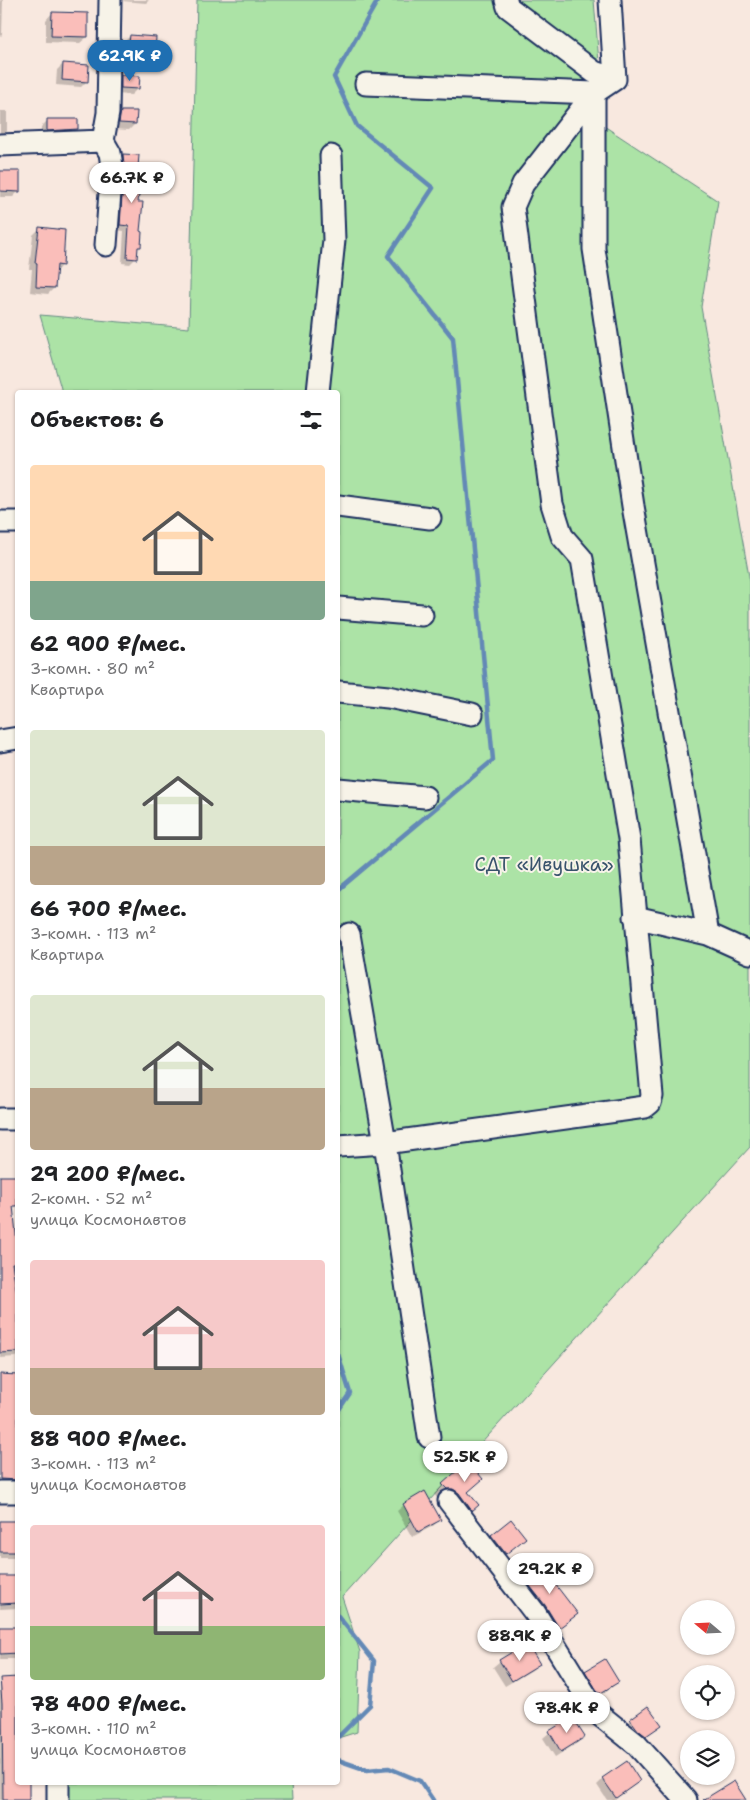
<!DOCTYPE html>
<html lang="ru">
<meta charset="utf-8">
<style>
body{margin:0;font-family:"Shantell Sans",sans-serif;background:#f2f2f2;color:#202124;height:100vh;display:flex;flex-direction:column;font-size:19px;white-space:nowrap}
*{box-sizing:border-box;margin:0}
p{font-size:16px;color:#757577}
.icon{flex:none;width:28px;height:28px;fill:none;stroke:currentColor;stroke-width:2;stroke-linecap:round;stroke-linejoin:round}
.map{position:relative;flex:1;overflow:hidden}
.sheet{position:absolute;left:15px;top:390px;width:325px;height:1395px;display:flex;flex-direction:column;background:#fff;border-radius:5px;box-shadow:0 1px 4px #0004}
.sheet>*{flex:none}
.needle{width:32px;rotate:289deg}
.fabs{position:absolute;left:680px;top:1600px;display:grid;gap:10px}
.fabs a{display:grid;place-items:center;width:55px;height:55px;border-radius:50%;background:#fff;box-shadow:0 1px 4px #0004;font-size:25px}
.price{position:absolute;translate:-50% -42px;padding:0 11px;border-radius:18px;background:#fff;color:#222;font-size:16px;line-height:32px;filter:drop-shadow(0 1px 2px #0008)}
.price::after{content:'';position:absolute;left:50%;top:30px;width:15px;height:11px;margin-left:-8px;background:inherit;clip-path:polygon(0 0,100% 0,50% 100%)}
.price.selected{background:#1f6fb2;color:#fff}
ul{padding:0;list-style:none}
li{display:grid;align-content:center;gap:10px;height:265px;padding:0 15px}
li span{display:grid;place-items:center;height:155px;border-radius:5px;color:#555}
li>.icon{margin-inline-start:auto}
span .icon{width:90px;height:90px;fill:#fffc;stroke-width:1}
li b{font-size:21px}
h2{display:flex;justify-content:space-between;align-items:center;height:60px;padding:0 15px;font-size:21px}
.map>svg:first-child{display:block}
</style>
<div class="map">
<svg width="750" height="1800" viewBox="0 0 750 1800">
<rect width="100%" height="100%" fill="#f8e8df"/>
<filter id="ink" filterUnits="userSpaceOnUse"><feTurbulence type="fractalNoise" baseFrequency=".02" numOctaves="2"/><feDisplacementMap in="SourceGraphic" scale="10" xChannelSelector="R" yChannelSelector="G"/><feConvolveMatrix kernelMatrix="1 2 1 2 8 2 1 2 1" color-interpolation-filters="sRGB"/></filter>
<g filter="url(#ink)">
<path fill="#ace3a6" stroke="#648982" d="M197,0H594L604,126L718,201L701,307L750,582V1147L342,1597L360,1652L357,1732L338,1738V392H62L40,315L189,328Z
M58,1783H291L292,1800H58Z"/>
<path fill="#0003" d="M0,0H3L2,35L0,37Z
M124,0H149L146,3L123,1Z
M52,13L87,37L80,43L46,42V20Z
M130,36L154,52L147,58L123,56L124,42Z
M63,64L87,81L81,87L56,85L57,70Z
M122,76L138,88L131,95L115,94V83Z
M0,111H7V131L0,137Z
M121,112L135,124L129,130L113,129L115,118Z
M48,120L77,129L70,135L41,136V127Z
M123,155L136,180L139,247L136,250L135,259L130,264L122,263L124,231L115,230L118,160Z
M0,172L19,191L13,197H0Z
M40,228L62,265L55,272L54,288L48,294L30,292L32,269H29L33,235Z
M0,1177L15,1205L12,1208L17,1262L12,1268L18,1311V1356L16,1357L0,1358Z
M0,1375L18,1376V1486L0,1485Z
M443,1485L467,1493L478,1505L468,1514L443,1499L437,1498L434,1494Z
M404,1505L439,1520L433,1526L412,1537L397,1511Z
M511,1521L518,1544L499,1559L485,1542Z
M0,1522H18V1558H0Z
M18,1577V1608L0,1609V1578Z
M523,1577L576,1614L552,1634L517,1583Z
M18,1628V1657L15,1659H0V1629Z
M500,1661L538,1664L532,1670L505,1686L493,1667Z
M586,1672L618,1681L611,1688L593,1699L580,1678Z
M0,1680L18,1782L28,1800H0Z
M572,1718L583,1737L577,1743L555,1757L543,1738L550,1732Z
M631,1720L660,1725L639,1742L625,1726Z
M689,1749V1774H688L679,1757Z
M603,1779L639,1781L614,1800H607L597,1785Z"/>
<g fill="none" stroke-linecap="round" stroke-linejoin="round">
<path stroke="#6489b6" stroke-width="4.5" d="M338,890L493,760L453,338L388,256L433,188L357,126L334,77L378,0
M338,1354L350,1393L338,1411
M338,1616L374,1661L370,1705L338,1737
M338,1760L367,1770L389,1768L420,1781L433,1800"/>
</g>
<path fill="#fabeba" stroke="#1b2f5e" d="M52,12L88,13V37L51,36Z
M130,35L156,37L155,52L128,50Z
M63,63L89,65L88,82L62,80Z
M121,75L140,76L139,89L121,88Z
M121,111H137L136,124L119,123Z
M47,119H78V129L47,131Z
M123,154L139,155L137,179L141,180L138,202H143L140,231L142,232L141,247H138L137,259L127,258L129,226L120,225L124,167Z
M0,171H20V192L0,191Z
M39,227L65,230L63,266L57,265L55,288L36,287L37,263H35Z
M0,1176H17V1206H13L18,1252V1263H12L18,1302V1352L0,1353Z
M0,1374L18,1375V1480L0,1479Z
M468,1461L483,1479L468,1492L479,1505L472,1511L459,1493L453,1489H447L442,1484Z
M425,1491L441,1520L418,1532L403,1504Z
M511,1519L526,1538L506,1554L491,1535Z
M0,1521H18V1552H0Z
M539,1563L578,1614L559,1628L545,1605L522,1576Z
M0,1576H18V1603L0,1604Z
M0,1627H18V1653L0,1654Z
M527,1643L540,1664L512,1681L499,1660Z
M605,1659L619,1682L599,1694L585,1671Z
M18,1677V1782H29V1800H3L2,1703L0,1678Z
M648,1706L662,1725L646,1736L638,1730L630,1719Z
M572,1717L585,1737L561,1752L549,1731Z
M627,1761L640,1781L616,1798L602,1778Z
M734,1781L746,1800H703Z"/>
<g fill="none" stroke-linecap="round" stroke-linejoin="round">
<g stroke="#1b2f5e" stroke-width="25">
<path id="minor" d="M506,0L508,7L594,72L615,79
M366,84L594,93V249L633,506L708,934
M103,141L110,153L112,166L106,245
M0,145L103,141L108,113L110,0
M318,392L334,240L331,156
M338,506L430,518
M0,522H18
M338,608L422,615
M338,692L388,697L472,714
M0,741L18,738
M338,789L425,797
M635,917L708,934L750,953
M349,934L385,1143L429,1437
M0,1119H18
M338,1146L385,1143L645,1107L650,1103L652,1096L629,839L582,559L562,536L552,504L513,207L523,184L594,93L615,79L610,0
M0,1492H18
M449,1501L535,1613L596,1712L636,1744L686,1800
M58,1782V1800"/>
</g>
<use href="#minor" stroke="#f7f3e8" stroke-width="21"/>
</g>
</g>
<g text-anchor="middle" stroke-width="4" stroke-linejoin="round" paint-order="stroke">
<g font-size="19" fill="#38536c" stroke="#f7f3e8">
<text x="544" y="871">СДТ «Ивушка»</text>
</g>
</g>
</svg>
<div class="fabs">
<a><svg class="needle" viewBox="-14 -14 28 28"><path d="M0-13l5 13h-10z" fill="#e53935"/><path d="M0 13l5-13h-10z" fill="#757577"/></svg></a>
<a><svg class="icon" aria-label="locate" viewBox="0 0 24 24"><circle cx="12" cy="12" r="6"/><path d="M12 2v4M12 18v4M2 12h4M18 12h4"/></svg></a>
<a><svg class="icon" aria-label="layers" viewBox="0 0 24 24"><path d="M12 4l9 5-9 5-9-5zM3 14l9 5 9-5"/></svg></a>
</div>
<b class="price selected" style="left:130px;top:82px">62.9K ₽</b>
<b class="price" style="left:132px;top:204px">66.7K ₽</b>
<b class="price" style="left:465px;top:1483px">52.5K ₽</b>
<b class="price" style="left:550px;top:1595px">29.2K ₽</b>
<b class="price" style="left:520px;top:1662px">88.9K ₽</b>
<b class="price" style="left:567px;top:1734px">78.4K ₽</b>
<section class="sheet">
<h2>Объектов: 6<svg class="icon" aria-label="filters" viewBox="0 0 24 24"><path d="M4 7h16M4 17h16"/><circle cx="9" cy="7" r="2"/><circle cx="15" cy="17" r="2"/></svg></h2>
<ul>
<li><span style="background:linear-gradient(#ffd9b3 75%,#7fa58c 0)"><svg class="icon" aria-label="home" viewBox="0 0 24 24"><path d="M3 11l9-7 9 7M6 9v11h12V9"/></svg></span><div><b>62 900 ₽/мес.</b><p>3-комн. · 80 m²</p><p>Квартира</p></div></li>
<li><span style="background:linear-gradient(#dfe7d0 75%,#b9a48a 0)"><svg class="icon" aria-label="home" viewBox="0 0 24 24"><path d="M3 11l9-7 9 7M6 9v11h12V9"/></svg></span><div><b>66 700 ₽/мес.</b><p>3-комн. · 113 m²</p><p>Квартира</p></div></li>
<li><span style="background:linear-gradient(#dfe7d0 60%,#b9a48a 0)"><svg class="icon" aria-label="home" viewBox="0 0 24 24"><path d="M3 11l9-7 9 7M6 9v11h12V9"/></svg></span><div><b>29 200 ₽/мес.</b><p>2-комн. · 52 m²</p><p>улица Космонавтов</p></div></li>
<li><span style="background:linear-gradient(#f6c9c9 70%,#b9a48a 0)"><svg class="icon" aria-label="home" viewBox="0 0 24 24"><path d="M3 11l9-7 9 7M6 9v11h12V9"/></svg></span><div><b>88 900 ₽/мес.</b><p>3-комн. · 113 m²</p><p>улица Космонавтов</p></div></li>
<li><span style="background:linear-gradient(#f6c9c9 65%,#8fb573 0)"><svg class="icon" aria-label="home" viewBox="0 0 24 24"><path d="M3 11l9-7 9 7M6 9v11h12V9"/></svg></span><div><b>78 400 ₽/мес.</b><p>3-комн. · 110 m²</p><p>улица Космонавтов</p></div></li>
</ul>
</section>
</div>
